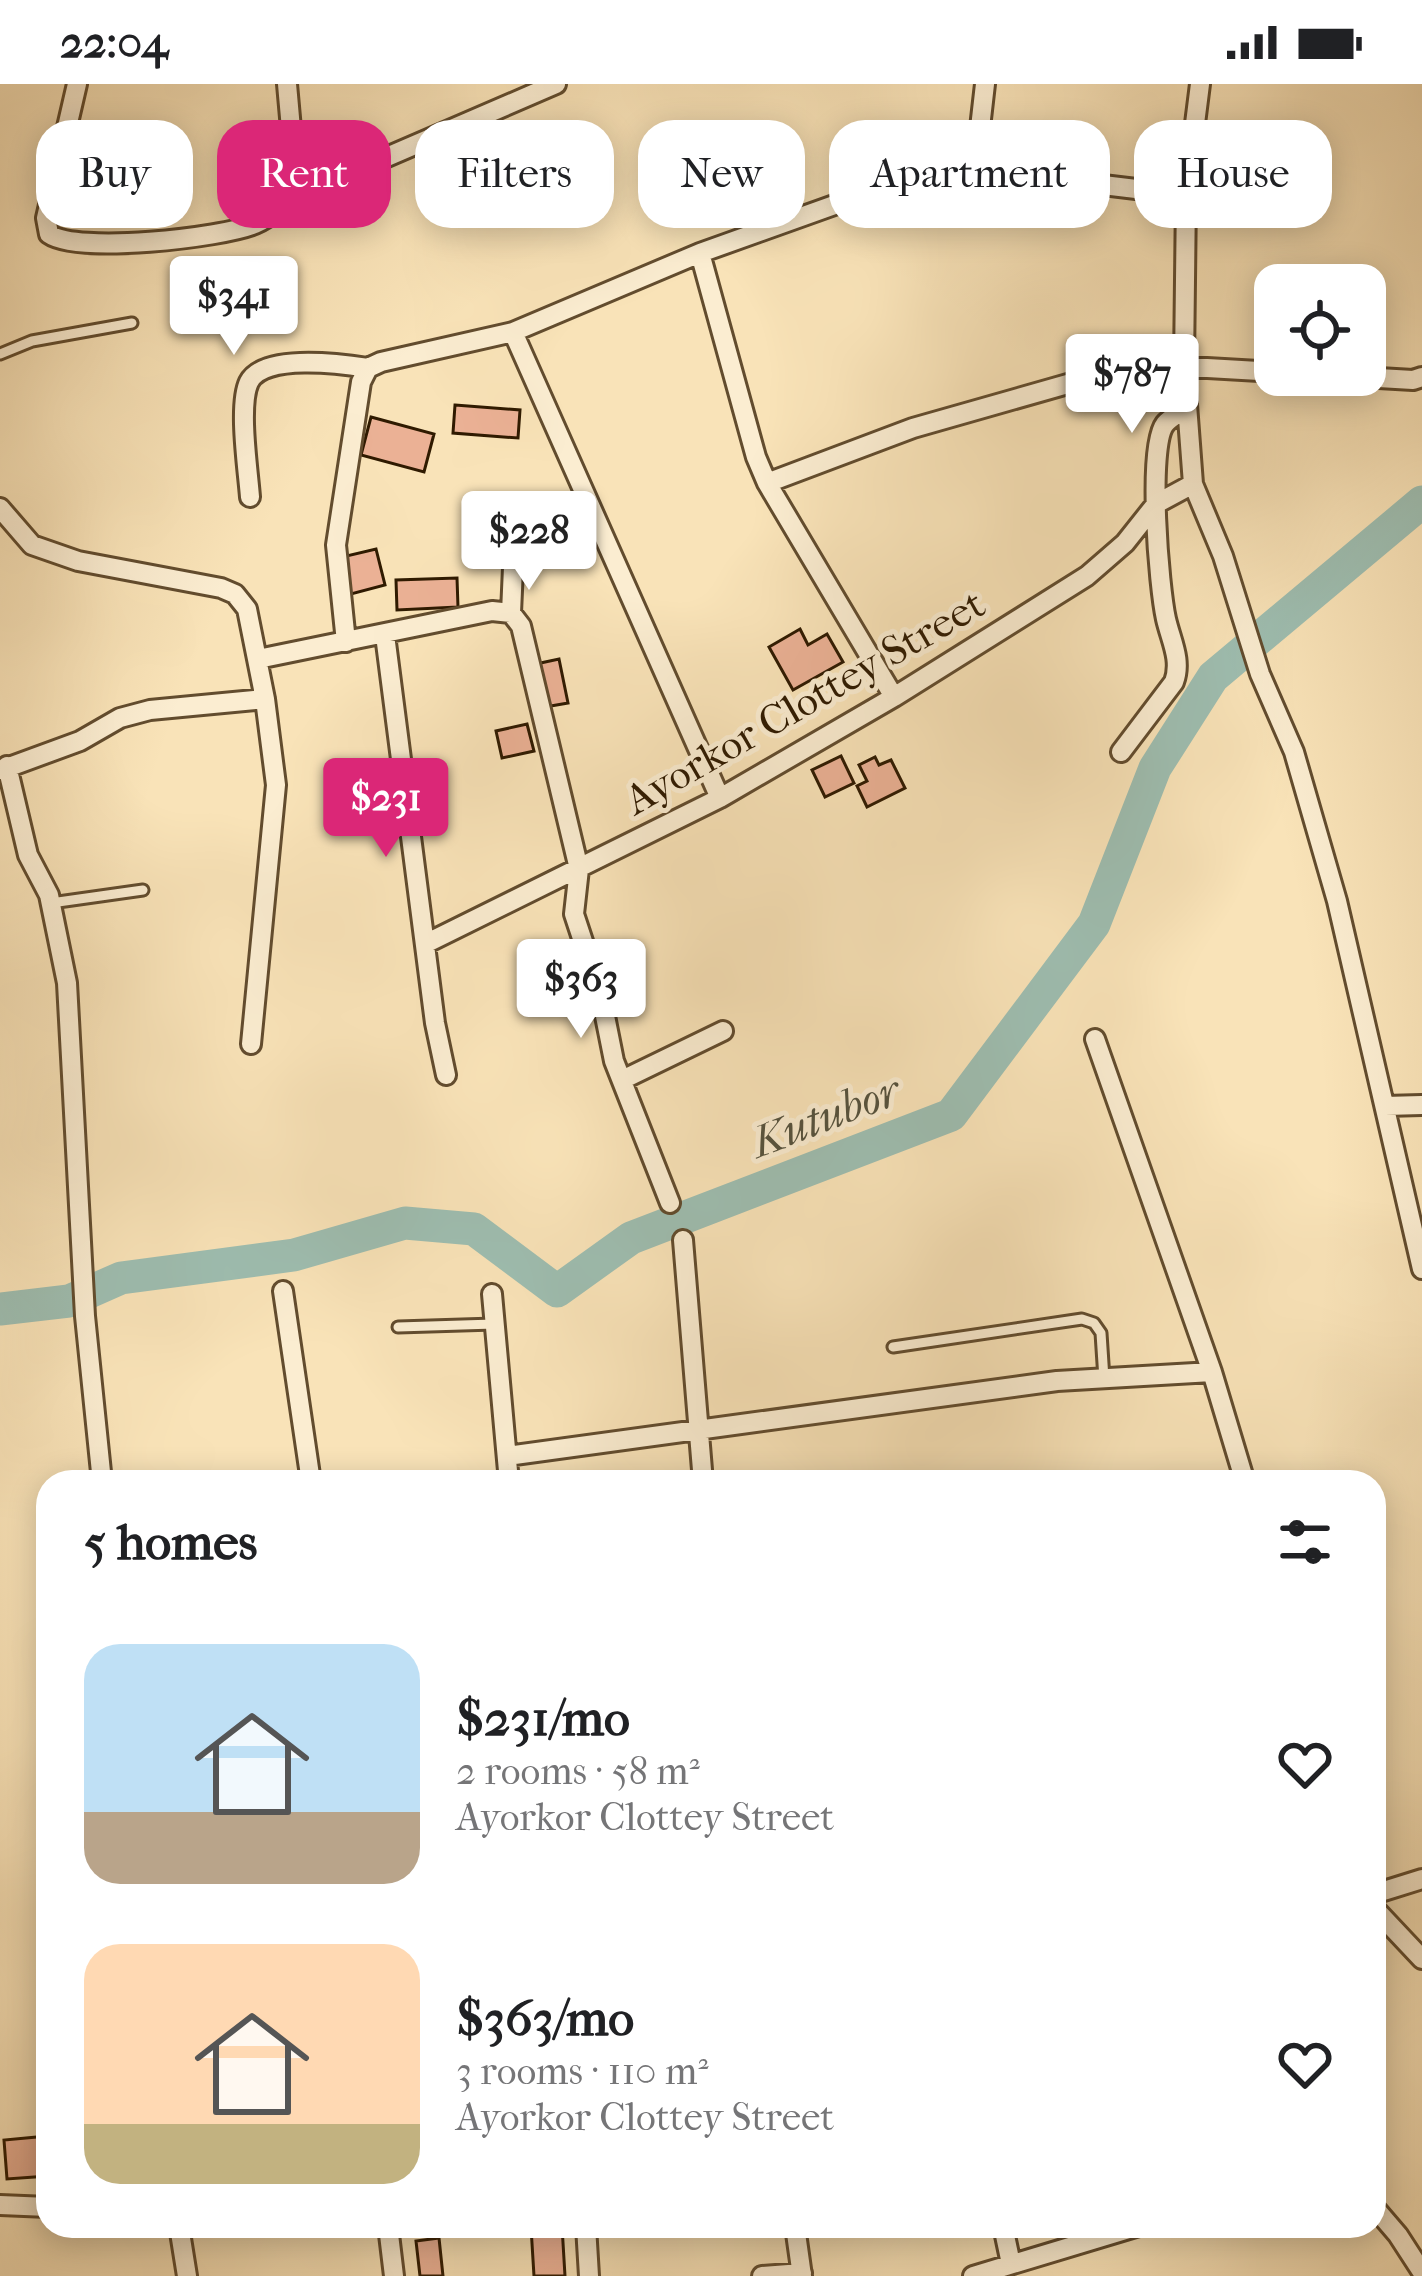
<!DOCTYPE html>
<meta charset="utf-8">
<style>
body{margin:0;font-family:"IM FELL French Canon",serif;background:#f2f2f2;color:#202124;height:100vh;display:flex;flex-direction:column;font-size:45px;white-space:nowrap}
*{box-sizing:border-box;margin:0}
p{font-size:39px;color:#757577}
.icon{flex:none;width:66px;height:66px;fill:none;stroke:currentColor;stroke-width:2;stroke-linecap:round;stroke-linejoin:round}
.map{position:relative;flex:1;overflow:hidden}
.sheet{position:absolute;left:36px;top:1386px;width:1350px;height:768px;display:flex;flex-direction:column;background:#fff;border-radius:36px;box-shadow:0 6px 30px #0003}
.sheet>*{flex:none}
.banner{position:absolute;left:36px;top:36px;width:1350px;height:108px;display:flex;gap:24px}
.controls{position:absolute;left:1254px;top:180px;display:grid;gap:24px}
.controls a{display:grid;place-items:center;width:132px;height:132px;border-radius:24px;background:#fff;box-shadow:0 6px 30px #0003;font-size:60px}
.price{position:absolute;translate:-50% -102px;padding:0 27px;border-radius:12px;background:#fff;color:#222;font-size:39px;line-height:78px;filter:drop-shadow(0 3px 6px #0008)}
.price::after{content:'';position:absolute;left:50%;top:72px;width:36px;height:27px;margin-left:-18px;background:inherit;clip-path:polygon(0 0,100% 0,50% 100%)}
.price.active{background:#db2777;color:#fff}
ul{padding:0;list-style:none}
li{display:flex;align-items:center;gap:36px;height:300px;padding:0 48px}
li span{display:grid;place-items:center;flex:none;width:336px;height:240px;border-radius:36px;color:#555}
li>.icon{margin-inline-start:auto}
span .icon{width:144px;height:144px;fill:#fffc;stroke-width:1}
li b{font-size:51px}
h2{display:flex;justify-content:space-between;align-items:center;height:144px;padding:0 48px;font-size:51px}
.tag{padding:0 42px;border-radius:36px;background:#fff;box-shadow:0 6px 30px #0003;font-size:42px;line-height:108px}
.tag.active{background:#db2777;color:#fff}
.status{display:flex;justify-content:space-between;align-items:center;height:84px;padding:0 60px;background:#fff;direction:ltr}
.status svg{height:33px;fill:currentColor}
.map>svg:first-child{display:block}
</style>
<div class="status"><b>22:04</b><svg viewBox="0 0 49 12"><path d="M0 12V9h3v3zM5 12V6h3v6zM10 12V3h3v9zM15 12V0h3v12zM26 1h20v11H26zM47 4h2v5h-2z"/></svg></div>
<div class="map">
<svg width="1422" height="2192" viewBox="0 0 1422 2192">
<rect width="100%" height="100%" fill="#f9e3b8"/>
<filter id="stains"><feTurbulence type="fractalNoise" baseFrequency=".00167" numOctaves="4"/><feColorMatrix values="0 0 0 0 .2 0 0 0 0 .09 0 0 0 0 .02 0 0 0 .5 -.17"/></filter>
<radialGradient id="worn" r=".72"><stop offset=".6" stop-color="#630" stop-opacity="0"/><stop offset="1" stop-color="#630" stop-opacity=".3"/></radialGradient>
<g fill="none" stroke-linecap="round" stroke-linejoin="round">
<path stroke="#9ebeb1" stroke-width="33" d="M0,1225L69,1217L121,1194L294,1171L405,1139L474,1145L557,1207L631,1154L951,1031L1094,840L1155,684L1213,593L1422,418"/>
</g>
<path fill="#ebb195" stroke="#2f1a00" stroke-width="3" d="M455,321L520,326L518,354L453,349Z
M371,333L434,350L424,388L361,371Z
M564,412L579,456L549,466L534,422Z
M376,465L385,501L351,510L342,473Z
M457,494L458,523L397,526L396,496Z
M800,545L808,561L827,550L843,578L793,606L769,563Z
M559,575L568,619L545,623L536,580Z
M527,640L534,667L502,674L496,647Z
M841,672L854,699L825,713L812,686Z
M875,673L879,681L891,676L905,704L867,723L857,702L867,697L859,681Z
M48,2052V2092L7,2095L4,2056Z
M562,2142L565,2192H534L531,2143Z
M439,2154L443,2192H420L416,2157Z"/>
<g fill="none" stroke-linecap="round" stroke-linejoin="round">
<g stroke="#624c2e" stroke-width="15">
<path id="service" d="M0,270L32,257L132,239
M51,819L143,806
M398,1243L494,1240
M893,1263L1082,1235L1094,1239L1101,1249L1104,1295"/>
</g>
<g stroke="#624c2e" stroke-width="24">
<path id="minor" d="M77,0L46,134L49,150C77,170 221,154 255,140C274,132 286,118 296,101L287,0
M1200,0L1186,111L1184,281L1193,400L1223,472L1260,590L1294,668L1337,817L1422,1185
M977,70L985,0
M287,116L556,0
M700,169L756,373L767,399L894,613
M513,248L720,714
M1327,291L1413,296L1422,293
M767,399L913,344L1138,280L1275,288
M250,413C248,386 238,321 249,298C264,269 342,280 368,284
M0,424L32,461L78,477L221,504L235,510L247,525L265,615L276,701L251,960
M511,529L515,438
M385,551L435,939L446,991
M346,558L336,461L361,298L368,284L381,278L513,248L700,169L977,70L1053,95L1186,111
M258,575L492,527L511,529L521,542L579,785L574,830L601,912L614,977L670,1119
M1121,668L1174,598C1182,576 1171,557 1166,535C1159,504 1147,363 1165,340C1170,334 1181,328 1187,323
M7,682L28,771L49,811L67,899L85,1232L102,1398
M1,686L80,657L120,634L150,626L265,615
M425,860L720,714L894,613L1087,492L1125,459L1156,420L1193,400
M1095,955L1212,1288L1245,1398
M622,996L723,947
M1385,1022L1422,1021
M683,1156L703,1398
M283,1207L311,1398
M492,1210L509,1398
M507,1372L1057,1297L1212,1288
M1374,1810L1422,1795
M1374,1824L1422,1875
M0,2121L48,2123
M1374,2123L1398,2151L1422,2188
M179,2142L187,2192
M388,2142L394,2192
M586,2142L589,2192
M795,2142L802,2192
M1003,2142L1011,2180
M762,2192L802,2189
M973,2192L1139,2142"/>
</g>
<use href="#service" stroke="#fbedd1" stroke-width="9"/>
<use href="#minor" stroke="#fbedd1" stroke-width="18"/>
</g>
<g text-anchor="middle" stroke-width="10" stroke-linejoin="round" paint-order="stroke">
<g font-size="42" fill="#2f1a00" stroke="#fbedd1">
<text transform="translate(804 617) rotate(-30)" y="15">Ayorkor Clottey Street</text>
</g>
<g font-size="45" font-style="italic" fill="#56533e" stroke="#fbedd1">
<text transform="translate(825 1031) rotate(-21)" y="16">Kutubor</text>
</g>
</g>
<rect width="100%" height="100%" filter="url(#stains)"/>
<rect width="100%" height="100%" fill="url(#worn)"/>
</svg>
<div class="controls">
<a><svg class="icon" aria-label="locate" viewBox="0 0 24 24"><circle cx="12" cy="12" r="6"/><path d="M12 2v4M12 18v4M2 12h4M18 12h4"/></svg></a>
</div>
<b class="price" style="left:234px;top:274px">$341</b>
<b class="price" style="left:1132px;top:352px">$787</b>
<b class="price" style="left:529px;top:509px">$228</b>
<b class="price active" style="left:386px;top:776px">$231</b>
<b class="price" style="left:581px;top:957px">$363</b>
<div class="banner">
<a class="tag">Buy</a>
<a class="tag active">Rent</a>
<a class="tag">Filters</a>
<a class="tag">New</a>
<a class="tag">Apartment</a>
<a class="tag">House</a>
</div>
<section class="sheet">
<h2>5 homes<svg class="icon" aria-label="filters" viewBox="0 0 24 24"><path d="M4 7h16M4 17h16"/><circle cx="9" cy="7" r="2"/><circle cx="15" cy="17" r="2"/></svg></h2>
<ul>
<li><span style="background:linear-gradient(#bfe0f5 70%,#b9a48a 0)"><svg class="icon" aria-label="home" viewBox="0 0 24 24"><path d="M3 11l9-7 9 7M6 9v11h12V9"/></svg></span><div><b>$231/mo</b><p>2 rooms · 58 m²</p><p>Ayorkor Clottey Street</p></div><svg class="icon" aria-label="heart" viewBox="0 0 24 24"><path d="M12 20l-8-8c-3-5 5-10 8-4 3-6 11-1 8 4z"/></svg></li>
<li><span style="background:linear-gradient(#ffd9b3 75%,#c2b280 0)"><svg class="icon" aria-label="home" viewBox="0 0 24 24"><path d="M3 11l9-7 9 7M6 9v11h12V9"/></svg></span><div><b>$363/mo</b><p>3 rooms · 110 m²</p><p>Ayorkor Clottey Street</p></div><svg class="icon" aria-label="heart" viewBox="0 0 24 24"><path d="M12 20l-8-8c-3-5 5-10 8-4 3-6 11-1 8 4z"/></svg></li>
</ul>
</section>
</div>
